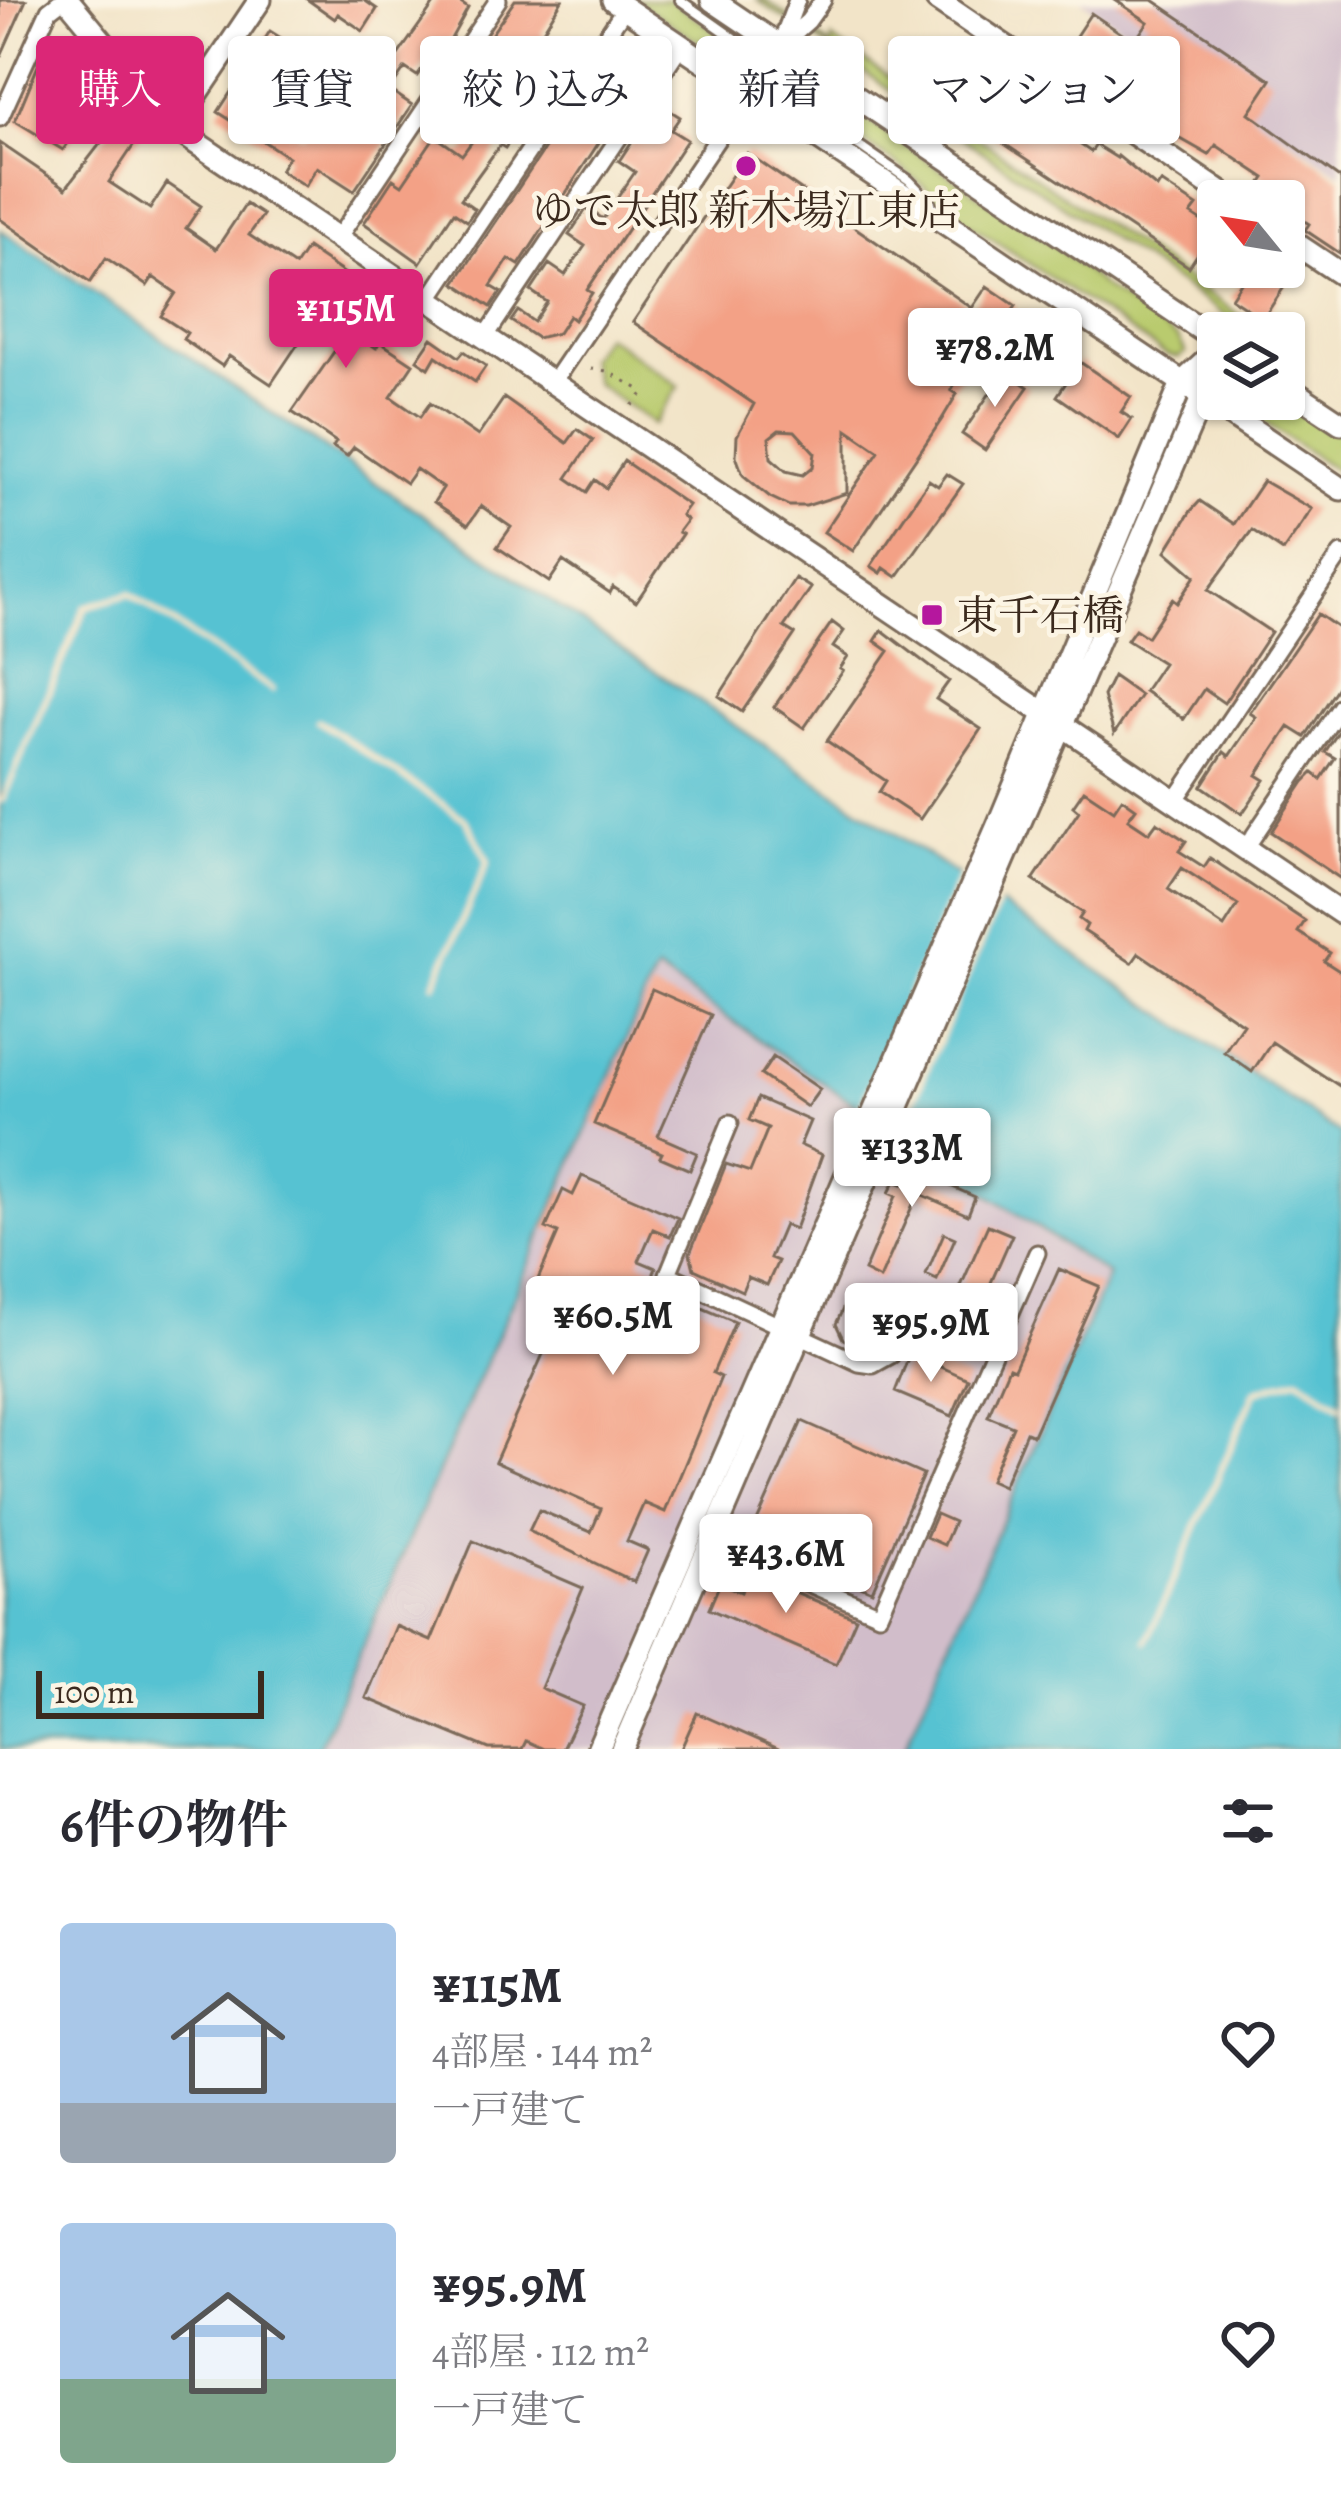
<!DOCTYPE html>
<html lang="ja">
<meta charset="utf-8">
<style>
body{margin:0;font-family:Alegreya,"Noto Serif JP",serif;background:#f2f2f3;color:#2b2b33;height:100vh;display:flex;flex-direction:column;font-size:45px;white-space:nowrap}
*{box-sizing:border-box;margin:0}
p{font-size:39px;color:#7c7c81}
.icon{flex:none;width:66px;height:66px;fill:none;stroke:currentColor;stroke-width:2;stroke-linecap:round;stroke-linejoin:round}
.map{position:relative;height:1749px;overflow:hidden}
.details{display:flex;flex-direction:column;background:#fff;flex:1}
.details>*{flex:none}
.guide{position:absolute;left:36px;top:36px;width:1269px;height:108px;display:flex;gap:24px}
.needle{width:78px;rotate:300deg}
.buttons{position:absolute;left:1197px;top:180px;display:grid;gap:24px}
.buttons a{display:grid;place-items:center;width:108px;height:108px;border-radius:12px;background:#fff;box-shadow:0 3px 9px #0004;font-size:60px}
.scale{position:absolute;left:36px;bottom:30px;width:228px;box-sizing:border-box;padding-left:12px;border:6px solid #3b2a1e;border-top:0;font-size:33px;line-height:42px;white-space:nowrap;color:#3b2a1e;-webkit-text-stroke:9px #fcf5e5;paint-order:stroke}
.price{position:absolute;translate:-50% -102px;padding:0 27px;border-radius:12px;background:#fff;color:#222;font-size:39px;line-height:78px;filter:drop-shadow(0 3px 6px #0008)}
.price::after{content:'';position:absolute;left:50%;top:72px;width:36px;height:27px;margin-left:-18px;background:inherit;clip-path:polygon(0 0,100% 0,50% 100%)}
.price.active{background:#db2777;color:#fff}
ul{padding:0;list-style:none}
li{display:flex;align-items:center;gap:36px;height:300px;padding:0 60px}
li span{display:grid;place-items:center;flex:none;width:336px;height:240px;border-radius:12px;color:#555}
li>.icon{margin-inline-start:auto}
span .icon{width:144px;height:144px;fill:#fffc;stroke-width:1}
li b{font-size:51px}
h2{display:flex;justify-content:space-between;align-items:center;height:144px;padding:0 60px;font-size:51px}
.chip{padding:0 42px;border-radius:12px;background:#fff;box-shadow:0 3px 9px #0004;font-size:42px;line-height:108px}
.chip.active{background:#db2777;color:#fff}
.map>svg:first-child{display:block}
</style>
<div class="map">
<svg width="1341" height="1749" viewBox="0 0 1341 1749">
<rect width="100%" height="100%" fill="#fcf5e5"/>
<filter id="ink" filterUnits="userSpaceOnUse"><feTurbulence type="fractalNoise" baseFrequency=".00833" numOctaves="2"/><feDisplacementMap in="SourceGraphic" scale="24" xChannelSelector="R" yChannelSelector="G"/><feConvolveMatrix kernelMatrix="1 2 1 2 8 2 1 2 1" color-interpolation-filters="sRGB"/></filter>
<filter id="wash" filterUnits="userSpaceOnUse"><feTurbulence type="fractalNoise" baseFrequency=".004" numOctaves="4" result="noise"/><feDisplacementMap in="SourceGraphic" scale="48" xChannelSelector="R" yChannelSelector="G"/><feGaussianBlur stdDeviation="2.7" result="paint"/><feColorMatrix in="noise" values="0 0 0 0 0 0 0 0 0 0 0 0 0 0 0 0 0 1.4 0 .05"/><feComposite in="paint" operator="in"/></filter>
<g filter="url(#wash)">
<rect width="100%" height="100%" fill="#f2e4c8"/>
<path fill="#d1bdca" d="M1081,0H1341V174Z
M656,969L1109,1275L904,1749H318Z"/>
<path fill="#b9cb6e" stroke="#7a7a46" stroke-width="3" d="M635,0H670L737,46L742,51L740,58L706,47Z
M757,0H765L832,47V39L1266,333H1252Z
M805,83L819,88L1058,248L1107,290L1178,338L1186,353L1178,358L1166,355L970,224L899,166L804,101L798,95Z
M605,335L679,386L654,424L595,383L588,358Z
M1284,394L1341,432V474L1230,399H1284Z"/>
<path fill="#57c2d2" stroke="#497678" stroke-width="3" d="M1,230L1341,1134V1749H904L1108,1275L656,970L318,1749H0Z"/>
<path fill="#f2e4c8" d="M130,591L276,689L273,693L129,597L88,609L4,803L0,801L83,604Z
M318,717L468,818L491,861L436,987L431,985L485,861L464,822L315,722Z
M960,870L1003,899L899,1141L856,1112Z
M1299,1375L1341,1403V1410L1298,1381L1257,1394L1148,1644L1144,1642L1253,1389Z"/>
<g id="blocks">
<path fill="#f3a186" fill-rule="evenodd" d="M0,0H26L0,58Z
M308,0H364L377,9L363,31L338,14L335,19Z
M437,0H456L468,8L446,48L439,44L417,76L405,68L390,90L412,105L354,191L317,167L305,186L280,170L288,157L218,112L270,31L303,52L264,112L302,136L363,42L393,62Z
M515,0H562L541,34L576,57L525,130L520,126L505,148L500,145L461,199L475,209L467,221L454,212L420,263L364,223L393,179L402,185L435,136L462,155L479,132L495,107L470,90L475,81L464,74Z
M1115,0H1153L1271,80L1249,113L1341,179V254L1305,230L1309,224L1291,212L1297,201H1268L1255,193L1265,178L1244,164L1216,145L1209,155L1116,102L1122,92L1108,82L1114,73L1070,45L1091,13L1134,42L1148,22Z
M50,37L83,56L59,112L82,124L63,150L15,121Z
M618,39L645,57L630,81L634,83L621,102L624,104L519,265L509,259L491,286L501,292L491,307L455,283Z
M948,56L983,79L986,74L992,78L998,70L1009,77L1000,90L1053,126L1091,152L1096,145L1117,158L1118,156L1157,188L1161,182L1197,206L1191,214L1214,229L1189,267L925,91Z
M661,105L680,117L671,130L687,140L587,290L592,293L574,320L569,316L558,333L537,338L511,321L518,311L534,322L547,302L531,291L549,264L565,275L585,246L569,235L587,208L603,219L635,172L619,161L654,108L658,110Z
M120,118L142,133L109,182L150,209L167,183L201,206L186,228L216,249L246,204L263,215L249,235L295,266L307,248L345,274L333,292L360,310L347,328L376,348L380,342L413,364L391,397L420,417L430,403L478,436L504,398L567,443L577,429L593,440L567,478L587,492L595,480L606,488L624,461L688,505L681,515L687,520L678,532L682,534L636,602L613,587L610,593L563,561L549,582L497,547L511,527L481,506L468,525L434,502L443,488L416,469L406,483L354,447L347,456L333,447L336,442L292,412L340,343L312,323L271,384L229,356L222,366L183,339L187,333L161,316L176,293L153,277L147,286L106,258L90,282L0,219V143L66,188Z
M747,153L972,308L987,286L1016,306L972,370L967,366L951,390L957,394L942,419L853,551L824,532L879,451L847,429V493L806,506H789L770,497L743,475L736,456L737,436L754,404L633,322ZM779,430L795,431L815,453L813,467L803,475L786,471L771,458L769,438Z
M1251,267H1274L1290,278L1263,319L1231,298Z
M432,338L459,357L464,351L486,366L475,382L436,356L429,368L417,360Z
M1080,362L1131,397L1121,412L1132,419L1119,439L1057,396Z
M1005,371L1028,387L985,450L962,434Z
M947,474L963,484L897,577L884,568L881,573L871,566L929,480L938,486Z
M1263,481L1312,509L1283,551L1252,530L1208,590L1271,632L1224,703L1204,689L1184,719L1144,691L1163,663L1127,640L1135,629L1147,637L1172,599L1177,603L1195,576L1166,551L1191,511L1200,501L1234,524Z
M795,578L811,588L784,627L795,634L742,712L719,696Z
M1318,614L1341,630V682L1305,737L1289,727L1257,775L1265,780L1242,814L1202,786L1224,752L1229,756L1256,717L1250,713Z
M832,622L844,631L833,647L848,657L840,669L843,671L804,728L774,707Z
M882,630L949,681L936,699L981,729L920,819L879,792L886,781L827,741L889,651L875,641Z
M1113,676L1140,695L1114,734L1103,696Z
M1341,728V879L1271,832L1304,782L1313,773L1321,779L1335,758L1325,752Z
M1084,790L1114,810L1122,798L1136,808L1128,819L1149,833L1157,822L1186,841L1179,851L1204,867L1210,858L1305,921L1298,932L1330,953L1324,961L1341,972V1087L1272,1042L1252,1072L1224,1052L1243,1024L1139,953L1132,963L1084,931L1087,925L1079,919L1083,913L1033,880L1079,811L1073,806ZM1182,868L1238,905L1224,927L1168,889Z
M652,989L711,1015L658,1136L697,1153L690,1170L660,1157L662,1153L594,1124Z
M773,1057L820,1089L807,1107L761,1075Z
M758,1098L810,1121L800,1145L822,1155L795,1229L784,1225L770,1258L778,1261L767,1285L748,1277L742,1291L694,1269L690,1253L726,1164L750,1172L768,1128L749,1120Z
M913,1158L930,1166L926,1175L975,1197L968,1215L918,1193L880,1279L864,1271L896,1196L889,1193L895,1181L902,1184Z
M582,1176L678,1218L670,1236L653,1229L639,1261L656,1268L649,1285L735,1322L713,1373L721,1377L665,1512L644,1503L627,1541L648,1550L634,1582L529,1531L539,1510L591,1532L601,1509L495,1462L568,1298L536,1284L558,1233L546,1228L563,1190L573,1195Z
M988,1225L1012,1235L974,1321L950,1311Z
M944,1233L955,1238L937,1280L926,1275Z
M1059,1269L1099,1286L1033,1435L1026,1432L1003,1486L990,1480L1013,1426L988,1416L1009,1367L1014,1369Z
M851,1291L893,1309L879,1342L866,1350L843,1339L836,1324Z
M910,1353L968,1379L952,1416L895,1392Z
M802,1421L923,1475L872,1591L750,1537Z
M936,1514L954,1522L944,1545L926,1537Z
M473,1541L583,1588L541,1688L583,1706L562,1749H544L526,1741L522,1749H489L366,1698L396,1626L431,1641Z
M749,1572L856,1618L836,1664L709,1609L720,1583L741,1592Z
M697,1713L779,1749H681Z"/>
</g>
</g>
<g filter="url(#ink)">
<use href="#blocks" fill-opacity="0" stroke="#7b6b5a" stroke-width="3"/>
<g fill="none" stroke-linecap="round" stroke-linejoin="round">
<g stroke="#7b6b5a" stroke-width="14">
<path id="lane" d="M680,0L755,53L758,62L756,73
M775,62L773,79L786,95L909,180L931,203"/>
</g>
<g stroke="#7b6b5a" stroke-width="21">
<path id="street" d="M781,43L797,0
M0,118L49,10L62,0
M338,238L498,0
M430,298L625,8
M486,336L681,45
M553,382L780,46L808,21L823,0
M1175,801L1341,554
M1245,849L1341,706
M730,1123L668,1274L859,1363L873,1365L891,1355
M711,1541L879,1614L1037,1253"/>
</g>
<g stroke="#7b6b5a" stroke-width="27">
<path id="secondary" d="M68,0L174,128L1341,913
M613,0L1341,489
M712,0L1218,341
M937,0L1233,201
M174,128L260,0
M1284,236L1341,274
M1284,385L1341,423
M598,1749L999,823L1182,383L1218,350
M622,1749L1218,361"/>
</g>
<path stroke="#7b6b5a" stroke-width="3" stroke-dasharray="3 9" stroke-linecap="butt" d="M591,369L607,371L639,389L643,394L630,408"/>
<use href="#lane" stroke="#fff" stroke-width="8"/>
<use href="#street" stroke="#fff" stroke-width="15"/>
<use href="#secondary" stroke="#fff" stroke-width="21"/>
</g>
</g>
<g fill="#b5179e" stroke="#fcf5e5" stroke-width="4.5">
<circle cx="746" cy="166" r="12"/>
<rect x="920" y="603" width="24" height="24" rx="6"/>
</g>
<g text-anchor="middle" stroke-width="9" stroke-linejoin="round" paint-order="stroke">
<g font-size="42" fill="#3b2a1e" stroke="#fcf5e5">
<text x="746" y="225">ゆで太郎 新木場江東店</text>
<text x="956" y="630" text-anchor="start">東千石橋</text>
</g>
</g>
</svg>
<div class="buttons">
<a><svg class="needle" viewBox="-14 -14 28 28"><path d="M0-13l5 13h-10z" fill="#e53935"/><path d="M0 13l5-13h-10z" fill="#7c7c81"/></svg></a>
<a><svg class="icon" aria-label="layers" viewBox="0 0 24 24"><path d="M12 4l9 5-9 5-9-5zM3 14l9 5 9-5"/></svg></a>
</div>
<div class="scale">100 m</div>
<b class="price active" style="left:346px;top:371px">¥115M</b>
<b class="price" style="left:995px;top:410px">¥78.2M</b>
<b class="price" style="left:912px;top:1210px">¥133M</b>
<b class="price" style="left:613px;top:1378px">¥60.5M</b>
<b class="price" style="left:931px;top:1385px">¥95.9M</b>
<b class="price" style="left:786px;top:1616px">¥43.6M</b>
<div class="guide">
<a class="chip active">購入</a>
<a class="chip">賃貸</a>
<a class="chip">絞り込み</a>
<a class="chip">新着</a>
<a class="chip">マンション</a>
</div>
</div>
<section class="details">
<h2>6件の物件<svg class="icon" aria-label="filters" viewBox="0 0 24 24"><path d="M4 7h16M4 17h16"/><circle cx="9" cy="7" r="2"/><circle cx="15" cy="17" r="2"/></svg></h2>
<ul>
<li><span style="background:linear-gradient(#a9c7e8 75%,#9aa5b1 0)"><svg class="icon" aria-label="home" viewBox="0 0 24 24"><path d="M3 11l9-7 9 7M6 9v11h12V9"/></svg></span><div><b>¥115M</b><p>4部屋 · 144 m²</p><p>一戸建て</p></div><svg class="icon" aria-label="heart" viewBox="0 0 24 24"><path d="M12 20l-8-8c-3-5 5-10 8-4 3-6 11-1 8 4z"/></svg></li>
<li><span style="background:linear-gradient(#a9c7e8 65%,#7fa58c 0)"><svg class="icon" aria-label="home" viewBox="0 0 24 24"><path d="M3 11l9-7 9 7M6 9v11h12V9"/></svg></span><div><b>¥95.9M</b><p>4部屋 · 112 m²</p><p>一戸建て</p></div><svg class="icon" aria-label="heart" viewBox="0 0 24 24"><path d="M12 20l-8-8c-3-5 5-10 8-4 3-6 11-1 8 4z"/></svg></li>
</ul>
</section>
